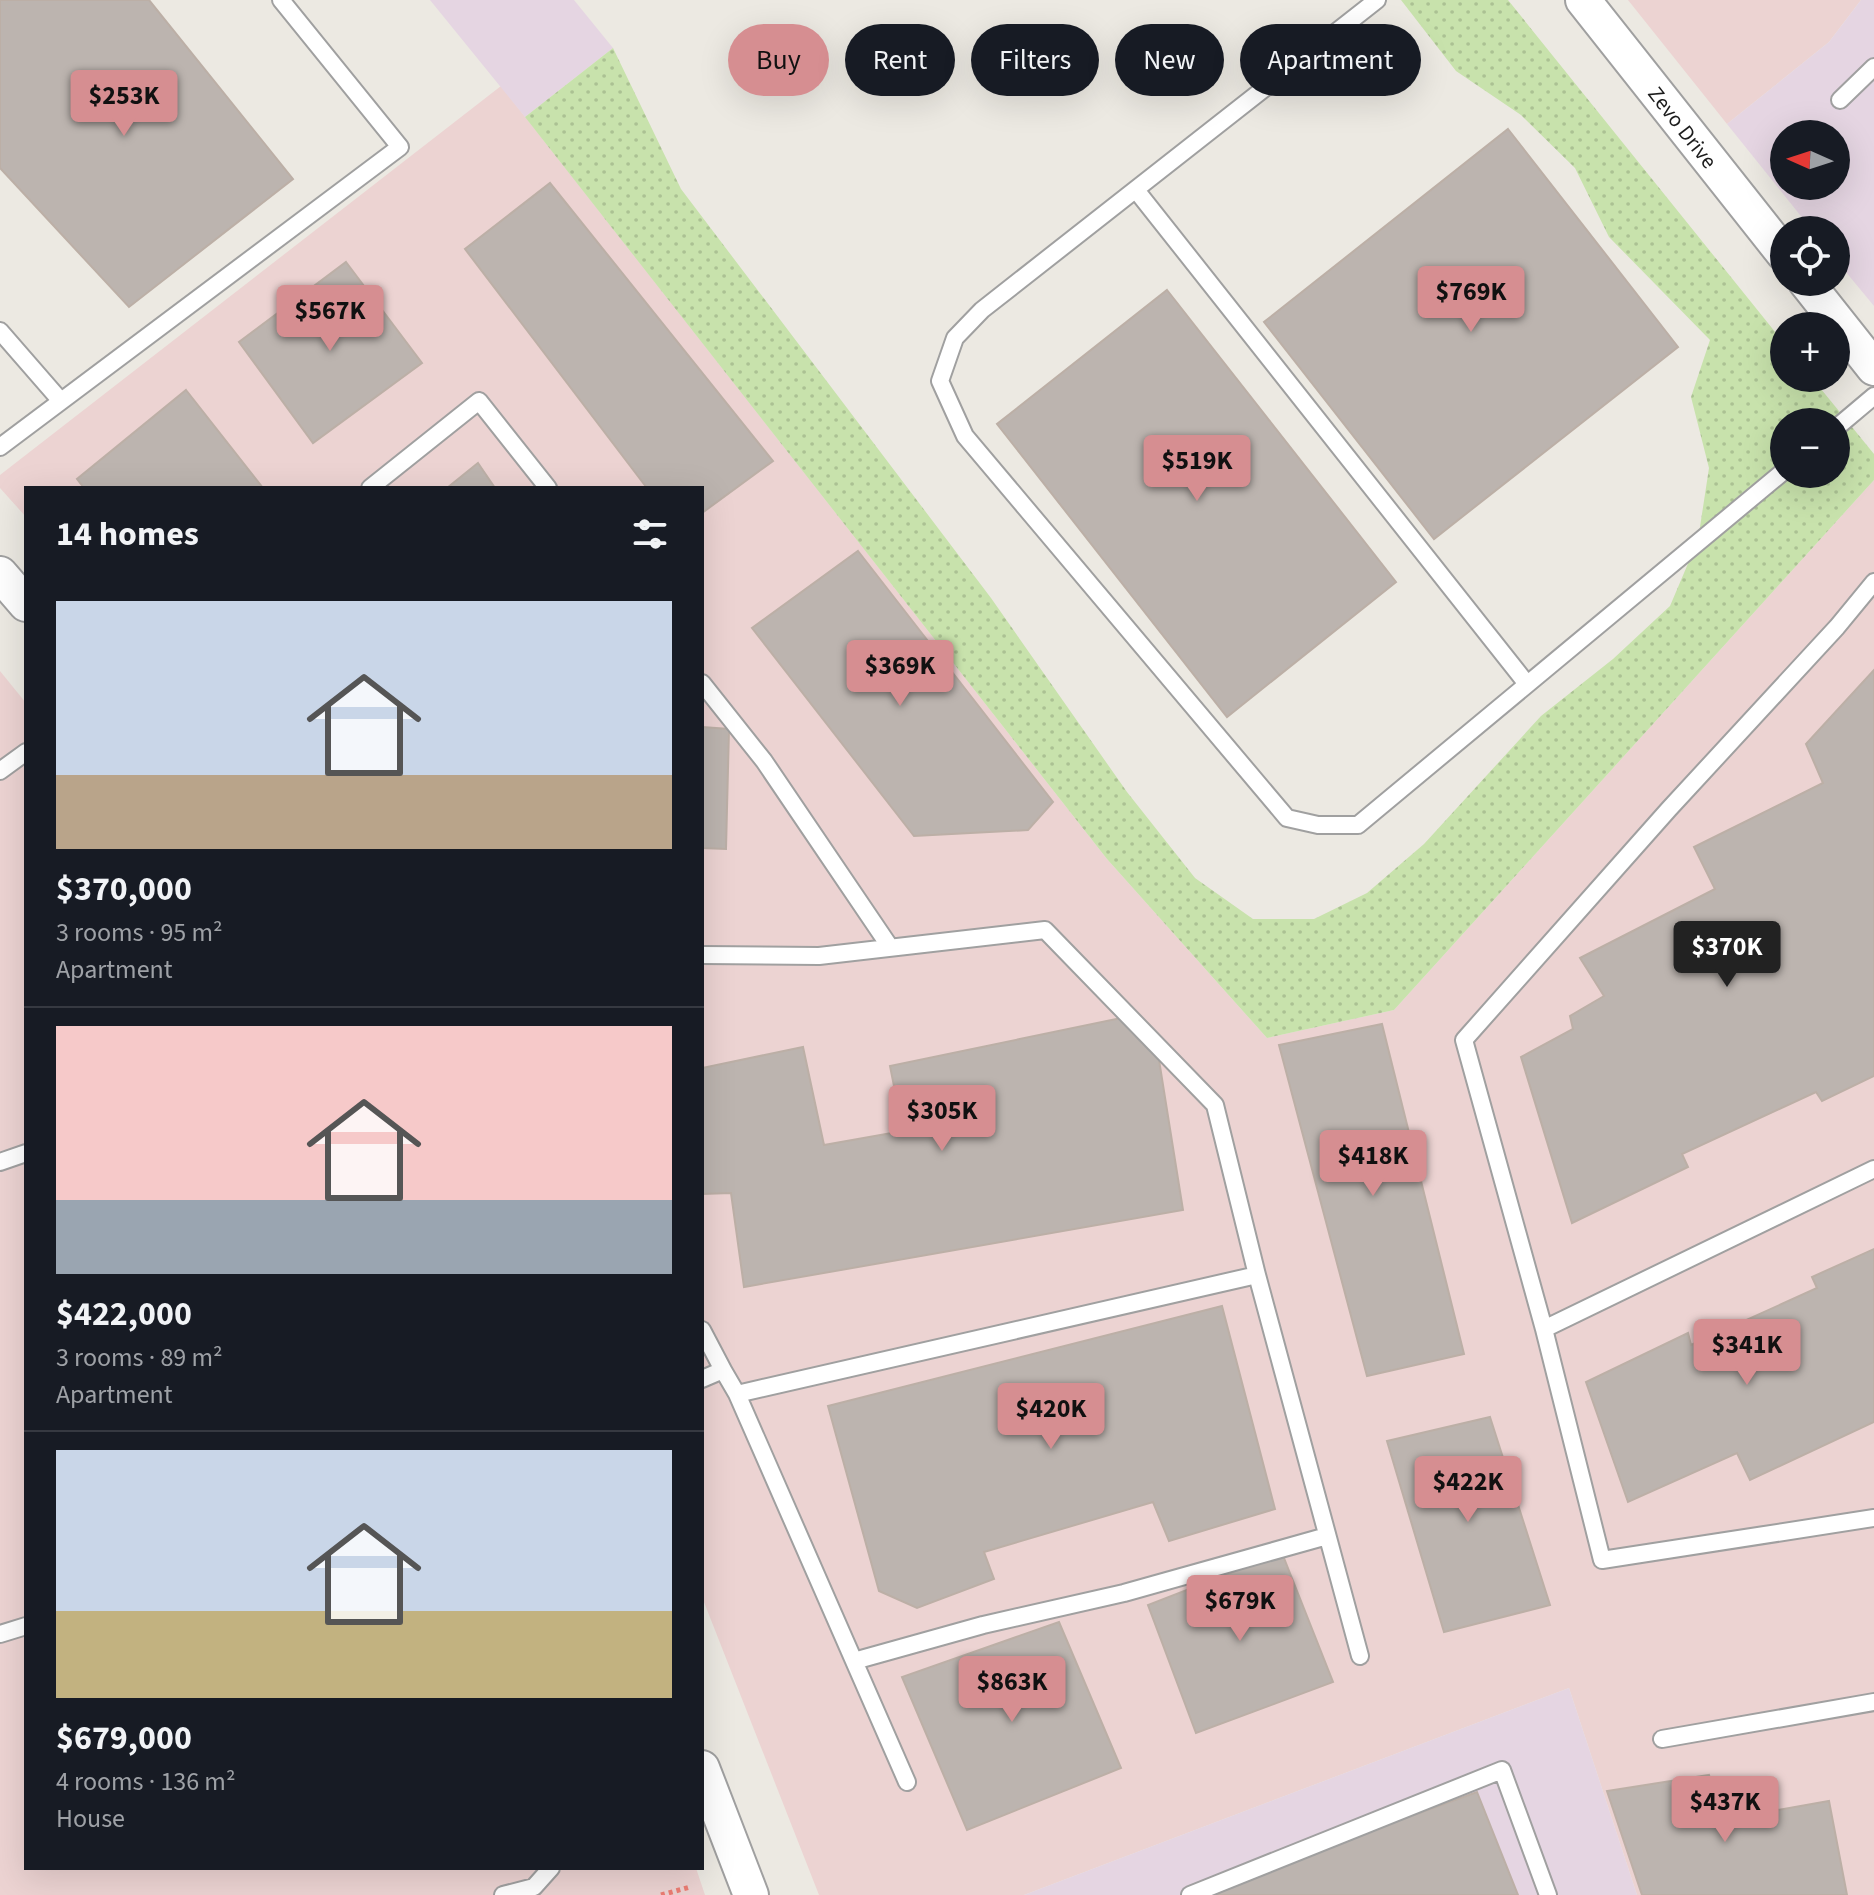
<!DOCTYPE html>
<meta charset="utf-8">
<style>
body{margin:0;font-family:"Source Sans 3",sans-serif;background:#20242c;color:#f1f3f6;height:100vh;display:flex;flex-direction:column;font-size:30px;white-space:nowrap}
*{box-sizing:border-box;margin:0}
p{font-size:26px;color:#9ea1a6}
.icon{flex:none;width:44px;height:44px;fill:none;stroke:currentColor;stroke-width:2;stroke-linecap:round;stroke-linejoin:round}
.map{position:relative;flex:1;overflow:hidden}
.sheet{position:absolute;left:24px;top:486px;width:680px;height:1384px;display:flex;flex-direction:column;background:#171b24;border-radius:0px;box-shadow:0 8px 32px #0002}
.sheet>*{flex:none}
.banner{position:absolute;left:728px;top:24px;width:760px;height:72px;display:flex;gap:16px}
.needle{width:52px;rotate:273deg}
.tools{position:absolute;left:1770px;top:120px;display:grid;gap:16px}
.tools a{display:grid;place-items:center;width:80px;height:80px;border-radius:50%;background:#171b24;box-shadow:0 8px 32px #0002;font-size:40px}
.price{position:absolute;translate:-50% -68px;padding:0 18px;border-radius:8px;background:#d68e91;color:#111;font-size:26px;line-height:52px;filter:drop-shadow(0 2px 4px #0008)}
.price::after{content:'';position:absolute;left:50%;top:48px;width:24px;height:18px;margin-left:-12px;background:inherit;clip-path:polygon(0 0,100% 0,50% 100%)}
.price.current{background:#222;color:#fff}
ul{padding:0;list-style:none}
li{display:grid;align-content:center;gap:16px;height:424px;padding:0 32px}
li+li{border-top:2px solid #363941}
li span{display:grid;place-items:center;height:248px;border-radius:0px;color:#555}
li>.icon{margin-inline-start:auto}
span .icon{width:144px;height:144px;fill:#fffc;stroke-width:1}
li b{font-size:34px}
h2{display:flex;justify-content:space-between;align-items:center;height:96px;padding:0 32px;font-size:34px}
.pill{padding:0 28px;border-radius:36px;background:#171b24;box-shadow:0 8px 32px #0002;font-size:28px;line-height:72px}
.pill.current{background:#d68e91;color:#111}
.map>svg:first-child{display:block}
</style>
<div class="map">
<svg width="1874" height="1895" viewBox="0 0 1874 1895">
<defs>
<pattern id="grass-dots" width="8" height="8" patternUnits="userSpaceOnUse" patternTransform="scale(2)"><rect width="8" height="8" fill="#c8e2ac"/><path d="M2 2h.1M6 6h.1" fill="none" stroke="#abc193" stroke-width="1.8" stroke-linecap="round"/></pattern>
</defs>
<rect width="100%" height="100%" fill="#ece9e2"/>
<path fill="#ecd3d2" d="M1628,0H1861L1829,42L1727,124Z
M501,86L1107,859L1267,1038L1394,1010L1874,480V1895H1637L1569,1688L1024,1895H819L702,1597V488H26V517L0,488V475Z
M0,671L26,703V1868H696L705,1895H0Z"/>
<path fill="#e5d5e2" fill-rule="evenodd" d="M430,0H574L613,48L525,117Z
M1861,0H1874V306L1836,260V230H1812L1727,124L1829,42ZM1784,134H1836V186H1784Z
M1569,1688L1637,1895H1024Z"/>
<path fill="url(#grass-dots)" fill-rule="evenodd" d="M1401,0H1508L1784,343V378H1812L1874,454V480L1394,1010L1267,1038L1107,859L525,117L613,48L681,189L991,598L1127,792L1195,878L1253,919H1314L1367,893L1424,844L1541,716L1613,659L1670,606L1698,540L1709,468L1691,397L1710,340L1609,237L1575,168L1521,115L1456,71ZM1784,422H1836V474H1784Z"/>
<path fill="#bcb4af" stroke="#bcafa6" stroke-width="2" d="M0,0H149L293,179L129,307L0,168Z
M1508,129L1678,347L1434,539L1264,322Z
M550,183L773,461L702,513V488H647L465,249Z
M346,262L422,363L313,443L239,342Z
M1167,290L1396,582L1227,717L997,424Z
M186,390L263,488H84L77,479Z
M478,463L495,488H447Z
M858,551L1053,802L1028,830L914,836L752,628Z
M1874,670V1076L1822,1101L1816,1092L1682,1154L1688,1167L1572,1223L1521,1057L1573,1029L1570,1016L1604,996L1580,958L1715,889L1694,847L1823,783L1806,744Z
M702,727L729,729L726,849L702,848Z
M1126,1017L1159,1060L1183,1210L744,1287L731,1193L702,1194V1068L803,1047L824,1145L903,1131L890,1066Z
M1382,1024L1464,1354L1367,1376L1279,1045Z
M1874,1249V1422L1750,1480L1737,1453L1628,1502L1586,1382L1688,1333L1691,1345L1817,1288L1812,1277Z
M1222,1306L1275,1509L1169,1541L1153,1502L984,1552L994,1579L917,1608L879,1591L828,1406Z
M1490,1417L1550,1605L1444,1632L1387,1441Z
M1282,1553L1333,1682L1196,1733L1148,1605Z
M1059,1622L1121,1768L967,1830L902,1677Z
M1709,1775L1721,1820L1829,1801L1847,1895H1642L1607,1791Z
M1477,1792L1518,1895H1216L1244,1877Z"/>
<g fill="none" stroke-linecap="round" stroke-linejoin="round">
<g stroke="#a0a0a0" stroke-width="20">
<path id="service" d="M1377,0L982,310L955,338L940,381L965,436L1287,818L1318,825H1358L1784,471
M1840,100L1874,67
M1136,190L1527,684
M0,331L60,400
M1836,428L1874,396
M0,447L400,147L281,0
M370,488L479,401L548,488
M702,683L764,761L890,947
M0,771L26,752
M702,955L819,956L1045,930L1215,1105L1257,1275L1360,1656
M0,1162L26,1153
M1874,1169L1544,1329L1602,1560L1874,1518
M1544,1329L1464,1040L1669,809L1837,627L1874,582
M702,1330L723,1370L702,1379
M723,1370L737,1394L907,1782
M737,1394L1257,1275
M0,1634L26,1626
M854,1661L983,1625L1124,1593L1327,1536
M1662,1739L1874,1702
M503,1895L534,1887L551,1868
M1190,1895L1502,1770L1548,1895"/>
</g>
<g stroke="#a0a0a0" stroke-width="38">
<path id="minor" d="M1583,0L1784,254
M1806,282L1874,368
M0,574L26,604
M702,1768L751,1895"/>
</g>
<path stroke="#ec7d73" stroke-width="5" stroke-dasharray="4 4" stroke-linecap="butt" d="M661,1895L690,1887"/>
<use href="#service" stroke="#fff" stroke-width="16"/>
<use href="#minor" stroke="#fff" stroke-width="34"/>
</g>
<g text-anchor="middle" stroke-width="7" stroke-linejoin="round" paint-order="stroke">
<g font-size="22" fill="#1c1c1c" stroke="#fff">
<text transform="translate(1683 127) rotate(52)" y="8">Zevo Drive</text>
</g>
</g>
</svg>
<div class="tools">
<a><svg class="needle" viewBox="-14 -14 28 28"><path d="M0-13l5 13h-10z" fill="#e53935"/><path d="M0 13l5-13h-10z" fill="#9ea1a6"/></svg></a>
<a><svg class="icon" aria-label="locate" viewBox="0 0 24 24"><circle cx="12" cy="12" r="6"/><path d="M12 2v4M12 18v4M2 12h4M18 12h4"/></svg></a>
<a>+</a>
<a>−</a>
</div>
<b class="price" style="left:124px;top:138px">$253K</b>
<b class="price" style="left:1471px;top:334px">$769K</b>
<b class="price" style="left:330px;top:353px">$567K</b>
<b class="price" style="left:1197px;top:503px">$519K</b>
<b class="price" style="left:900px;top:708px">$369K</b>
<b class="price current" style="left:1727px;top:989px">$370K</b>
<b class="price" style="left:942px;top:1153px">$305K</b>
<b class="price" style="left:1373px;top:1198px">$418K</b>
<b class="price" style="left:1747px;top:1387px">$341K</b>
<b class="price" style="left:1051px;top:1451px">$420K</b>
<b class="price" style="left:1468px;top:1524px">$422K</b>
<b class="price" style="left:1240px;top:1643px">$679K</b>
<b class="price" style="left:1012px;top:1724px">$863K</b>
<b class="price" style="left:1725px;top:1844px">$437K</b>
<div class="banner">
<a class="pill current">Buy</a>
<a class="pill">Rent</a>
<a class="pill">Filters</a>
<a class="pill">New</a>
<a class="pill">Apartment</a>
</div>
<section class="sheet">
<h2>14 homes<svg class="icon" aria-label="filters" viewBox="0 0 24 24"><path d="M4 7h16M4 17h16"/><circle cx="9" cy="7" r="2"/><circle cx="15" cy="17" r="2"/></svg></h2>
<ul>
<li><span style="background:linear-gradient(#c9d6e8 70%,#b9a48a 0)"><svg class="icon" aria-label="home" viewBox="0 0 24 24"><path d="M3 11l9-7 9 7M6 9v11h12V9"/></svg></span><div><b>$370,000</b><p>3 rooms · 95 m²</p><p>Apartment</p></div></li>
<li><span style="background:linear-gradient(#f6c9c9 70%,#9aa5b1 0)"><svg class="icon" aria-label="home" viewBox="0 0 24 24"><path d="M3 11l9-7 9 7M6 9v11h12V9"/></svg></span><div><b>$422,000</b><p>3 rooms · 89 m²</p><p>Apartment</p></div></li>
<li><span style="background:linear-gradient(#c9d6e8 65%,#c2b280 0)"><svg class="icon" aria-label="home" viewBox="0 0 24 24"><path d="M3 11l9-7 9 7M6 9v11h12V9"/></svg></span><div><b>$679,000</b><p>4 rooms · 136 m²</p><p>House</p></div></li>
</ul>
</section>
</div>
